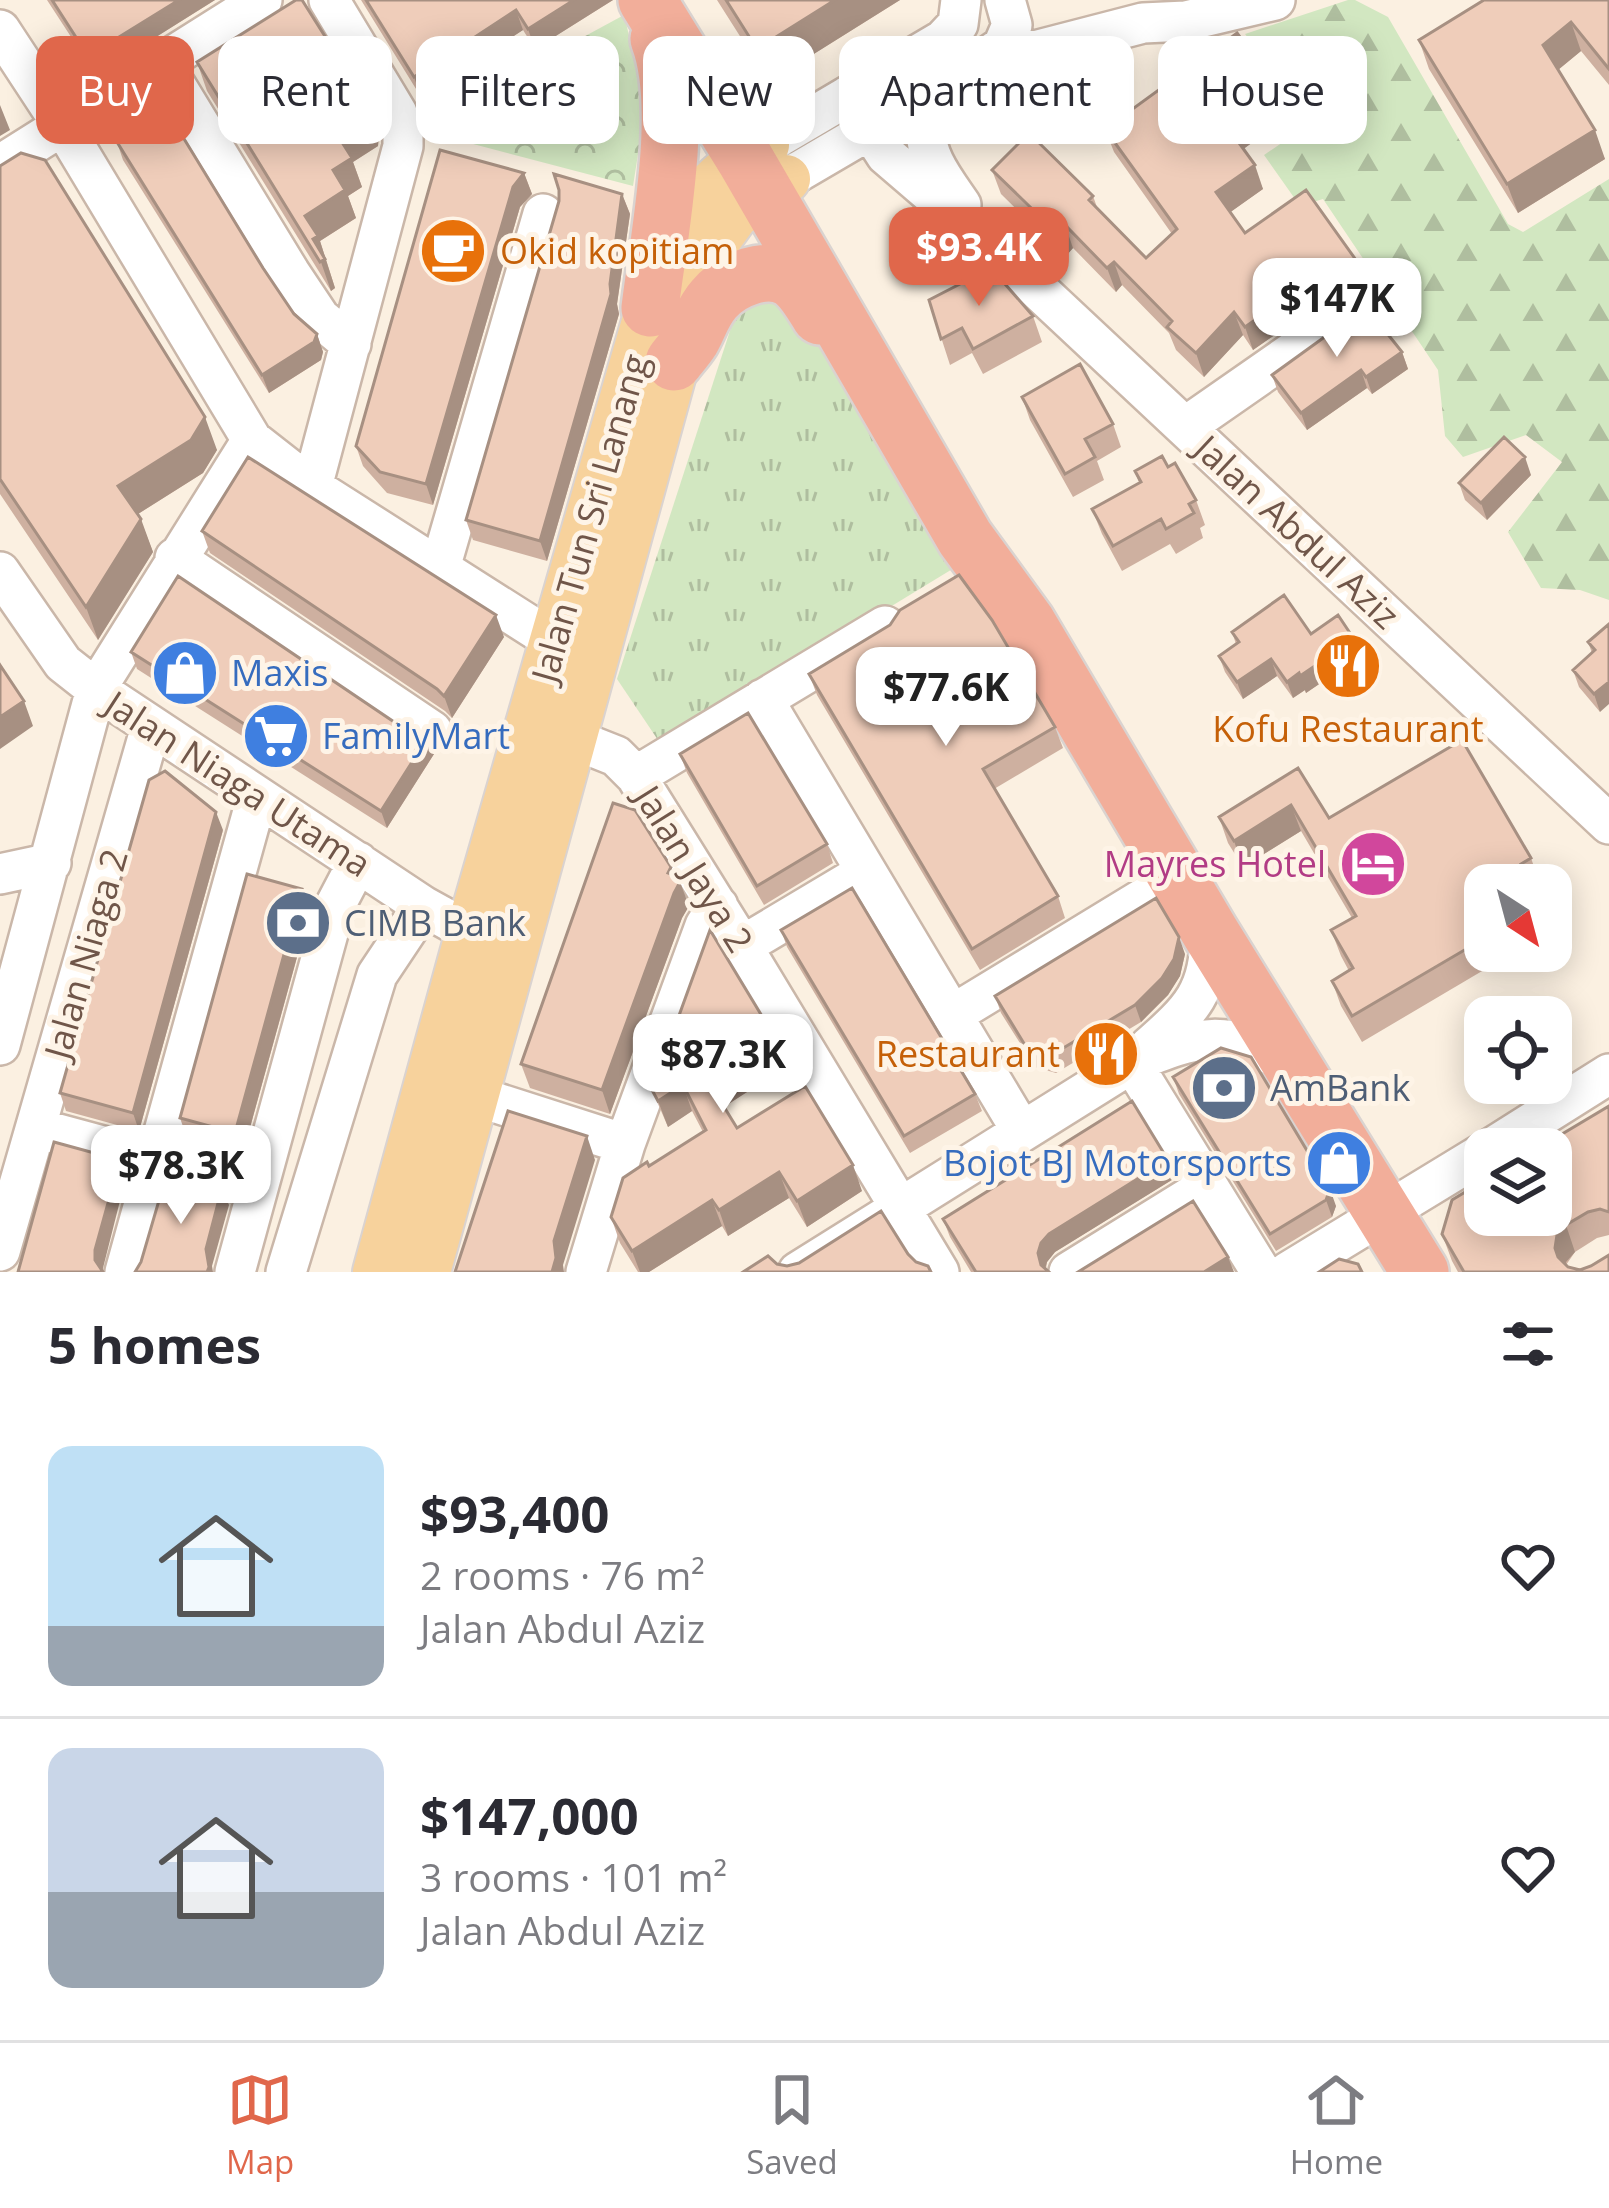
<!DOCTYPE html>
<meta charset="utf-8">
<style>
body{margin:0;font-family:"Open Sans",sans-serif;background:#f2f2f3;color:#2b2b33;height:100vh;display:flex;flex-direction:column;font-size:45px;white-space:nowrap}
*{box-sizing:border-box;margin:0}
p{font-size:39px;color:#7c7c81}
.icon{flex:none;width:66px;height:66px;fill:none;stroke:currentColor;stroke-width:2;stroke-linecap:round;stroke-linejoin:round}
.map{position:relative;height:1272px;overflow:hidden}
.drawer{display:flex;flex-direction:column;background:#fff;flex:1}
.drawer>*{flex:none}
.guide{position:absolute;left:36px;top:36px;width:1539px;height:108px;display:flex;gap:24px}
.needle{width:78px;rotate:144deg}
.buttons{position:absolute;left:1464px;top:864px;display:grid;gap:24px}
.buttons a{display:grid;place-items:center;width:108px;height:108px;border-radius:24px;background:#fff;box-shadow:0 6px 30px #0003;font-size:60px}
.price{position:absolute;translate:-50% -102px;padding:0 27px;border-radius:24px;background:#fff;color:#222;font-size:39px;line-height:78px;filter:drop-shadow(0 3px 6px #0008)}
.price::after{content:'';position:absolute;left:50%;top:72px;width:36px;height:27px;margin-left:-18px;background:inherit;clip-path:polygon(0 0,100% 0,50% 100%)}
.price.on{background:#e0674b;color:#fff}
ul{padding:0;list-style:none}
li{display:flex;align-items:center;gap:36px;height:300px;padding:0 48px}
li+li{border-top:3px solid #e1e1e2}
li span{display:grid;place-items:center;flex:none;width:336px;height:240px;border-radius:24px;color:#555}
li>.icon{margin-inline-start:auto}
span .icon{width:144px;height:144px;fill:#fffc;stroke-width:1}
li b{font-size:51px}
h2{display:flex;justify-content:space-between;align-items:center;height:144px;padding:0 48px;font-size:51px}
.chip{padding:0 42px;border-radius:24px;background:#fff;box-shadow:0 6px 30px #0003;font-size:42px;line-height:108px}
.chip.on{background:#e0674b;color:#fff}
.tabs{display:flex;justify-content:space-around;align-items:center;height:168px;border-top:3px solid #e1e1e2;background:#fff;font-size:33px;color:#7c7c81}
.tabs a{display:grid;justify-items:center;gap:6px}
.tabs .on{color:#e0674b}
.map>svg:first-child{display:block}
</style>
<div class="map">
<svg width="1609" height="1272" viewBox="0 0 1609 1272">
<defs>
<pattern id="grass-tufts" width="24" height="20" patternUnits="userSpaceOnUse" patternTransform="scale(3)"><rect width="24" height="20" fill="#d2e7c1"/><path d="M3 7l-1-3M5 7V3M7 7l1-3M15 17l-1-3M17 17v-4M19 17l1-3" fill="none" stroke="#afbe9f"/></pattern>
<pattern id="forest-firs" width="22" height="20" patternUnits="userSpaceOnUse" patternTransform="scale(3)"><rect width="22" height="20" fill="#d2e7c1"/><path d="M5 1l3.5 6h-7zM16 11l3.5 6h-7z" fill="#afbe9f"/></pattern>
<pattern id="park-crowns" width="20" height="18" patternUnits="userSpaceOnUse" patternTransform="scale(3)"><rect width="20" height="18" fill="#d2e7c1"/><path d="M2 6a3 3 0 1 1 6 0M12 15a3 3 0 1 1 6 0" fill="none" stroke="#afbe9f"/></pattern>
</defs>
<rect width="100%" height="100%" fill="#fbf0e1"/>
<path fill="url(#grass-tufts)" d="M793,295L959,565L662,746L617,679L737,309Z"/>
<path fill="url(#forest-firs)" d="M1348,0H1355L1388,17L1508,224L1523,232L1609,179V600L1580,590L1541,588L1508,532L1562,462L1526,435L1463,457L1445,436L1438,370L1323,199L1300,206L1264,155L1315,120L1245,34Z"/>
<path fill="url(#park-crowns)" d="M624,15L646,104L633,186L439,135L441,100L506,63L541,60Z"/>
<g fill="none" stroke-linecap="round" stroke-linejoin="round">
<g stroke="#cab7a9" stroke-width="44">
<path id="minor" d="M0,30L63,126L252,440L312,487L576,655
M1003,46L1035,51L1143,23L1186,21L1275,0
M162,63L290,273L320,318L351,344
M950,83C941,95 929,111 927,126C922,154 947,184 961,205
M848,96L886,155L985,240L1609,824
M765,145L943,40L958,24L961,0
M0,165L262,0
M786,179L950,83L1003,46L1012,25L1005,0
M1185,427L1353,310
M312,487L403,146V129L397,113L329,0
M175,558L432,731
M440,568L543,214
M0,572L63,663L96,689L423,906L470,932L495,938
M763,699L1021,1130
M573,739L616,756L636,776L742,946L939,1272
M636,776L885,626
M0,874L51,863
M742,946L866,872
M952,1015L1177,878
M0,1045L96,689L252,440
M1149,1047C1191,1010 1211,991 1210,932
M1132,1063L1261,1272
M475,1096L625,1144
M36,1128L258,1188
M1490,1149L1609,1074
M0,1251L151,727
M125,1272L257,797
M235,1272L336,904L358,862
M286,1272L377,975L423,906
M586,1272L625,1144L705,926L718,906
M798,1272L1132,1063C1198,1035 1227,1027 1292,1066
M1069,1272L1208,1186
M1288,1272L1485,1152"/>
</g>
<g stroke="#dad3d0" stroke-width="52">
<path id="major" d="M377,1272L470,932L650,308C668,261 684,206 725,173C738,163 752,154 765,145
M426,1272L704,257L735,214L786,179"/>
</g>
<g stroke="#dad3d0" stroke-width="62">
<path id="highway" d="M647,0L745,159L965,538L1027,623L1210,932L1420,1272
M650,308C659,234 685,108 659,39
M674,362C679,355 686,348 691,340C699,326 703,311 714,299C730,280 767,264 791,279C803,287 812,303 820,316"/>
</g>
<use href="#minor" stroke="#fff" stroke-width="39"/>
<use href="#major" stroke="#f7d29c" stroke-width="48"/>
<use href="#highway" stroke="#f2ae9a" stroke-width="57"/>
</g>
<path fill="#ceb0a0" d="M47,0H215L105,69L88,63Z
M361,0H613L535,49L523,30L421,97Z
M717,0H900L769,82Z
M1609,0V85L1581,51L1558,70L1605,159L1518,213L1429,69L1419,40Z
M197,62L379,134L378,146L353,162L362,187L348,196L356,218L320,241L335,288L331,291L207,91Z
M1280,92L1289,116L1243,149L1263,189L1230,212L1245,233L1306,190L1365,283L1359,287L1350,286L1339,290L1253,350L1243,335L1204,377L1176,350L1169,333L1122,285L1116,292L1073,248L1065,257L1001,194L992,170L1093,196L1098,210L1146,258L1172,234L1114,152L1105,129Z
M117,142L317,334L323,352L321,360L269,393L123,160Z
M0,166L217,450L203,473L138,514L153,552L98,640L0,494Z
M524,173L532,194L520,207L433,505L387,493L363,466L356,446Z
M622,194L630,214L617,304L619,314L547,561L473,540L466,520Z
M929,300L1033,316L1042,342L983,374L972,353L950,365Z
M1402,352L1408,369L1372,394L1367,388L1307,430L1278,392L1272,375Z
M1022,397L1113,424L1121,447L1097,461L1104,480L1073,497L1030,420Z
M1168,467L1196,500L1205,525L1200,528L1203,538L1176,554L1170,544L1122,571L1102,534L1092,509L1139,483L1135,471Z
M1531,475L1487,520L1465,500L1459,483Z
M202,531L504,637L452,718L445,711L210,553Z
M1609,624L1600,712L1579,687L1573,670L1592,653L1588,642Z
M1232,632L1311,634L1370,671L1341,691L1331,676L1306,693L1305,690L1293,698L1277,676L1243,699L1225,672L1219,656L1236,644Z
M131,652L412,734L434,754L387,828L137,669Z
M809,674L1055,727L1063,748L994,789L1058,896L1065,918L980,970L817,695Z
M680,754L827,844L833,863L764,905L687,773Z
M1298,768L1329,818L1531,858L1540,884L1538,885H1485V951H1516L1362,1042L1341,1006L1332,981L1349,971L1341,956L1331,930L1352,918L1301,831L1243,867L1228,843L1219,817Z
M223,830L139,1131L66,1111L60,1093Z
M671,867L689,906L682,918L610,1114L530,1088L521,1064Z
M302,889L310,910L243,1153L187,1138L180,1118Z
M781,930L975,1094L982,1111L910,1153L787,947Z
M1185,954L1180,976L1168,995L1141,1022L1056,1073L1035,1067L1001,1013L995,996Z
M787,1066L724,1107L737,1128L862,1191L807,1227L789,1198L728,1236L722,1226L649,1272H638L620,1243L611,1217L649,1166L703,1132L692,1111L668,1127L652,1090Z
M1173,1077L1336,1206L1332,1217L1276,1251L1179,1094Z
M1609,1106V1235L1597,1238L1575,1252L1566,1265L1568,1267L1609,1272H1458L1452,1261L1442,1234Z
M1175,1178L1055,1252L1047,1262L1046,1269L1049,1272H971L950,1237L943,1219Z"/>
<path fill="#a79082" d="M179,0H215L105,69L98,50Z
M574,0H613L535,49L528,29Z
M835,0H900L769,82L757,49Z
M516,10L523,30L421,97L414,77Z
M1571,22L1581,51L1553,74L1543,45Z
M1280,92L1289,116L1238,153L1229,129Z
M0,105L10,130L0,136Z
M369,106L379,134L378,146L353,162L362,187L348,196L356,218L320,241L335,288L331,291L305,216L333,170L338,136Z
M1595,130L1605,159L1518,213L1507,184Z
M1255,165L1263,189L1225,216L1216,192Z
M524,173L532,194L520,207L433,505L426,484L513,187Z
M622,194L630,214L617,304L619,314L547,561L540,541Z
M1065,225L1073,248L1065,257L1057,233Z
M1356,260L1365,283L1359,287L1350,264Z
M1114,262L1122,285L1116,292L1107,268Z
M1331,267L1339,290L1253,350L1245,327Z
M1234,312L1243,335L1204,377L1196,353Z
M317,334L323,352L321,360L269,393L262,375Z
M1402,352L1408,369L1372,394L1366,377Z
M1361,370L1367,388L1307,430L1301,413Z
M205,417L217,450L203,473L130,519L118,486Z
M1525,457L1531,475L1487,520L1481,503Z
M141,519L153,552L98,640L86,607Z
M496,615L504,637L452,718L444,696Z
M1364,654L1370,671L1341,691L1335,674Z
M1271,659L1277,676L1243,699L1237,682Z
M1325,659L1331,676L1306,693L1300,676Z
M1299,673L1305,690L1293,698L1287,682Z
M1609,682V704L1600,712L1594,694Z
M24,701L33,726L0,749V717Z
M428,737L434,754L387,828L381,811Z
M1291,805L1301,831L1243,867L1234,841Z
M216,812L223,830L139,1131L133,1113Z
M671,867L678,886L680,882L689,906L682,918L610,1114L602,1090Z
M302,889L310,910L243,1153L235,1133Z
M1179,937L1185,954L1180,976L1168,995L1141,1022L1135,1005Z
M777,1041L787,1066L719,1110L710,1084Z
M683,1085L692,1111L668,1127L658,1101Z
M587,1136L595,1160L563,1265L564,1272H552L554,1241Z
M120,1160L126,1177L102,1272L95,1260V1250Z
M1168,1160L1175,1178L1055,1252L1047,1262L1044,1272L1038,1253L1041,1243L1049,1234Z
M853,1165L862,1191L807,1227L797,1201Z
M779,1172L789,1198L728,1236L719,1210Z
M222,1188L229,1205L212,1266L213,1272H207L206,1249Z
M1330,1189L1336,1206L1332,1217L1326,1200Z
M712,1200L722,1226L649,1272H640L632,1251Z
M1566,1225L1575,1252L1566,1262L1565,1272H1563L1555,1248L1557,1235Z
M1228,1257L1234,1272H1204Z"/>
<path fill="#efcdba" stroke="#a79082" stroke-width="3" d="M52,0H179L98,50L81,45Z
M296,0H302L369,106L368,117L338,136L352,158L333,170L345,190L305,216L318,236L313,239L325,259L320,262L197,62Z
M366,0H574L528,29L516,10L414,77Z
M726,0H835L757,49Z
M1484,0H1609V69L1571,22L1543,45L1595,130L1507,184L1419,40Z
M1237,33L1280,92L1229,129L1255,165L1216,192L1245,233L1306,190L1356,260L1350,264L1341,263L1331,267L1245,327L1234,312L1196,353L1167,327L1172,321L1114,262L1107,268L1065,225L1057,233L992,170L1029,133L1093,196L1089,200L1146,258L1177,229L1105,129Z
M156,93L263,268L294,314L317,334L314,342L262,375L117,142L125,114Z
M440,150L524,173L513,187L426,484L380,472L356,446Z
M21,153L45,160L205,417L191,440L118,486L141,519L86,607L0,479V166Z
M554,174L622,194L610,284L611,294L540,541L466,520L559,201V190Z
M991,268L1033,316L973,349L962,328L941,339L929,300Z
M1366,307L1402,352L1366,377L1361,370L1301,413L1272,375Z
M1080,364L1113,424L1085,439L1095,457L1065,474L1022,397Z
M1504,437L1525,457L1481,503L1459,483Z
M1162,456L1168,467L1175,463L1196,500L1189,504L1194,513L1166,529L1161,519L1113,546L1092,509L1141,482L1135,471Z
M248,457L496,615L444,696L437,689L202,531Z
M959,575L992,620L1055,727L983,769L1058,896L972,949L809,674L890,625L900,610Z
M178,576L412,734L428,737L381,811L131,652Z
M1284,595L1311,634L1338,615L1364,654L1335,674L1325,659L1300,676L1299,673L1287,682L1271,659L1237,682L1219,656L1239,642L1232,632Z
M1609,624V682L1594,694L1573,670L1595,650L1588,642Z
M0,665L24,701L0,717Z
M748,713L827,844L757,886L680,754Z
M1462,740L1531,858L1521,864L1533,885H1485V938L1352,1016L1332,981L1353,968L1331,930L1356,916L1291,805L1234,841L1219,817L1298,768L1329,818Z
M165,771L216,812L133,1113L60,1093L149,780Z
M613,803L635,810L671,867L668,873L676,876L680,882L674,893L602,1090L521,1064Z
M247,874L302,889L235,1133L180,1118Z
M852,888L975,1094L904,1136L781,930Z
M1156,898L1179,937L1174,959L1162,978L1135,1005L1050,1056L1028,1050L995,996Z
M710,930L777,1041L710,1084L737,1128L805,1086L853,1165L797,1201L779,1172L719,1210L712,1200L632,1251L611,1217L623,1178L647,1162L649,1166L706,1130L683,1085L658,1101L652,1090Z
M1221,1048L1251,1057L1330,1189L1326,1200L1270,1234L1173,1077Z
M1132,1101L1168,1160L1049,1234L1041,1243L1038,1253L1041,1265L1049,1272H976L943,1219Z
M1609,1106V1212L1600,1209L1588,1212L1566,1225L1557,1235L1555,1248L1558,1257L1568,1267L1580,1270L1591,1266L1609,1255V1272H1464L1442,1234L1452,1200L1485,1180V1215H1551V1149H1537Z
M508,1111L587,1136L554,1241L556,1258L552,1272H455Z
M54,1142L120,1160L95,1250V1260L103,1272H18Z
M167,1173L222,1188L206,1249L209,1267L207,1272H135L141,1262Z
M1193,1201L1228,1257L1204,1272H1078Z
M881,1211L908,1254L916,1262L928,1266L931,1272H743L768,1256L777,1264L787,1266L799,1263Z
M1339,1259L1358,1264L1362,1272H1319Z"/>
<defs>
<g id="cafe-disc" transform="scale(3.45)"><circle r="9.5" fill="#e8710a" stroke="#fef4e7"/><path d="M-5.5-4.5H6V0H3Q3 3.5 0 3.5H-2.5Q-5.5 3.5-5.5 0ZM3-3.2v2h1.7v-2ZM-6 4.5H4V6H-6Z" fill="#fff"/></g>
<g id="restaurant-disc" transform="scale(3.45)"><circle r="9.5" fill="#e8710a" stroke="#fef4e7"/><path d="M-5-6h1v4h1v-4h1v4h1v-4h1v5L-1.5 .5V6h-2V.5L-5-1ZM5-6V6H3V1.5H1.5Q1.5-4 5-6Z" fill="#fff"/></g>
<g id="shop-disc" transform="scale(3.45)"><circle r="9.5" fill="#3f7fe0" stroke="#fef4e7"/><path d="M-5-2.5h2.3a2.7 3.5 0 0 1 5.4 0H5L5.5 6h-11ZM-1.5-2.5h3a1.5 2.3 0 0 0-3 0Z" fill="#fff"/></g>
<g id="supermarket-disc" transform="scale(3.45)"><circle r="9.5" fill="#3f7fe0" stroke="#fef4e7"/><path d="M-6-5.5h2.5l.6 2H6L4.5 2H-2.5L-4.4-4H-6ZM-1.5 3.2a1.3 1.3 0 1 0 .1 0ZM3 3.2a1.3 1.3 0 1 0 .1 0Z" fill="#fff"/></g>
<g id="hotel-disc" transform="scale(3.45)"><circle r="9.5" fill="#d1479c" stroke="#fef4e7"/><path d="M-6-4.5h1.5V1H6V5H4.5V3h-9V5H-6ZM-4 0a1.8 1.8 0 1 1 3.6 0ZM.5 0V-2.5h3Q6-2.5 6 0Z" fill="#fff"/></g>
<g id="bank-disc" transform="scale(3.45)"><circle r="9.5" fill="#5c6f8a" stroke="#fef4e7"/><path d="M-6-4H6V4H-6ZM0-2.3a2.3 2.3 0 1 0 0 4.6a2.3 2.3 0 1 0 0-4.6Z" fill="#fff"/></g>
</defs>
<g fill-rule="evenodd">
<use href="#cafe-disc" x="453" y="251"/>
<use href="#restaurant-disc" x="1348" y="666"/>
<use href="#shop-disc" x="185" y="673"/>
<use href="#supermarket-disc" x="276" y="736"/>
<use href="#hotel-disc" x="1373" y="864"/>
<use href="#bank-disc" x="298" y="923"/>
<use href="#restaurant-disc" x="1106" y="1054"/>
<use href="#bank-disc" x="1224" y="1088"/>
<use href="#shop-disc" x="1339" y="1163"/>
</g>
<g text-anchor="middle" stroke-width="10" stroke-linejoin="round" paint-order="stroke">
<g font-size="36" fill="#c56008" stroke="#fef4e7" text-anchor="start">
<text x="500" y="264">Okid kopitiam</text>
<text x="1348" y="742" text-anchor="middle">Kofu Restaurant</text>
<text x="1060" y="1067" text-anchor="end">Restaurant</text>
</g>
<g font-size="36" fill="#705649" stroke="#fef4e7">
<text transform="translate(590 518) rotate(-74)" y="13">Jalan Tun Sri Lanang</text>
<text transform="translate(1297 532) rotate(43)" y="13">Jalan Abdul Aziz</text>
<text transform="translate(238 784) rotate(33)" y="13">Jalan Niaga Utama</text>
<text transform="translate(694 869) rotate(58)" y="13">Jalan Jaya 2</text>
<text transform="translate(86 954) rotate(-74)" y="13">Jalan Niaga 2</text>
</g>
<g font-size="36" fill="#366cbe" stroke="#fef4e7" text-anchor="start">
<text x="231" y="686">Maxis</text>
<text x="322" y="749">FamilyMart</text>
<text x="1292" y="1176" text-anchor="end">Bojot BJ Motorsports</text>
</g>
<g font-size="36" fill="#b23c85" stroke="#fef4e7" text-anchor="end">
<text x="1326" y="877">Mayres Hotel</text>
</g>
<g font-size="36" fill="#4e5e75" stroke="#fef4e7" text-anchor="start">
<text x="344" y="936">CIMB Bank</text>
<text x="1270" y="1101">AmBank</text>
</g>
</g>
</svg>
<div class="buttons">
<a><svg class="needle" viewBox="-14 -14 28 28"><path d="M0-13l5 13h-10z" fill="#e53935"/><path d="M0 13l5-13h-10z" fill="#7c7c81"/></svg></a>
<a><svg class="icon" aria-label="locate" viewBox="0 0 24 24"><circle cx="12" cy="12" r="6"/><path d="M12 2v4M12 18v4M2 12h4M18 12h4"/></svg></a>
<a><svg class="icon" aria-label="layers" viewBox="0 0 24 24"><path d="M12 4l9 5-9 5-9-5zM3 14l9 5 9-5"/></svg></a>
</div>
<b class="price on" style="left:979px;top:309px">$93.4K</b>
<b class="price" style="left:1337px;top:360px">$147K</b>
<b class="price" style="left:946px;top:749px">$77.6K</b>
<b class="price" style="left:723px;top:1116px">$87.3K</b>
<b class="price" style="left:181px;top:1227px">$78.3K</b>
<div class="guide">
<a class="chip on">Buy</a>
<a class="chip">Rent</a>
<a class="chip">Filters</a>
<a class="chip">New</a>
<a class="chip">Apartment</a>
<a class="chip">House</a>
</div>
</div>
<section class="drawer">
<h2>5 homes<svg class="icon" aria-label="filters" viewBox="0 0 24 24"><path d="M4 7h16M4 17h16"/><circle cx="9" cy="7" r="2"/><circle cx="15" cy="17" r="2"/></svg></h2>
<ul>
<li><span style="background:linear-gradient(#bfe0f5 75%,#9aa5b1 0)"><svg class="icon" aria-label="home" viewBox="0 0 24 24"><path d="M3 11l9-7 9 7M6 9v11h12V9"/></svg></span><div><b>$93,400</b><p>2 rooms · 76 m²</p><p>Jalan Abdul Aziz</p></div><svg class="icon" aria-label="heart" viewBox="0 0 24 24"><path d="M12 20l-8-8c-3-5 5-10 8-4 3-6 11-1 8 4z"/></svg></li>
<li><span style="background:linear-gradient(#c9d6e8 60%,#9aa5b1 0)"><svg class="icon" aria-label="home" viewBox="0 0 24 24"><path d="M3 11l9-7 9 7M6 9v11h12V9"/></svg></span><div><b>$147,000</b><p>3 rooms · 101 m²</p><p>Jalan Abdul Aziz</p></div><svg class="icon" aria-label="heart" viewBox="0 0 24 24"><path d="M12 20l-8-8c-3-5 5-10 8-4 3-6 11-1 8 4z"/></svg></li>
</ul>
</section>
<nav class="tabs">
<a class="on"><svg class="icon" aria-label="map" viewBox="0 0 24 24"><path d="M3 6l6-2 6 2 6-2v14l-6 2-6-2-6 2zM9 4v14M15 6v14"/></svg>Map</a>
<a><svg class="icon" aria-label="saved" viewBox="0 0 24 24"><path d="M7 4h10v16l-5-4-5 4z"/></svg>Saved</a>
<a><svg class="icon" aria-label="home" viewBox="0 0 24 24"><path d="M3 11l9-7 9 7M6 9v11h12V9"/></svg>Home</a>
</nav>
